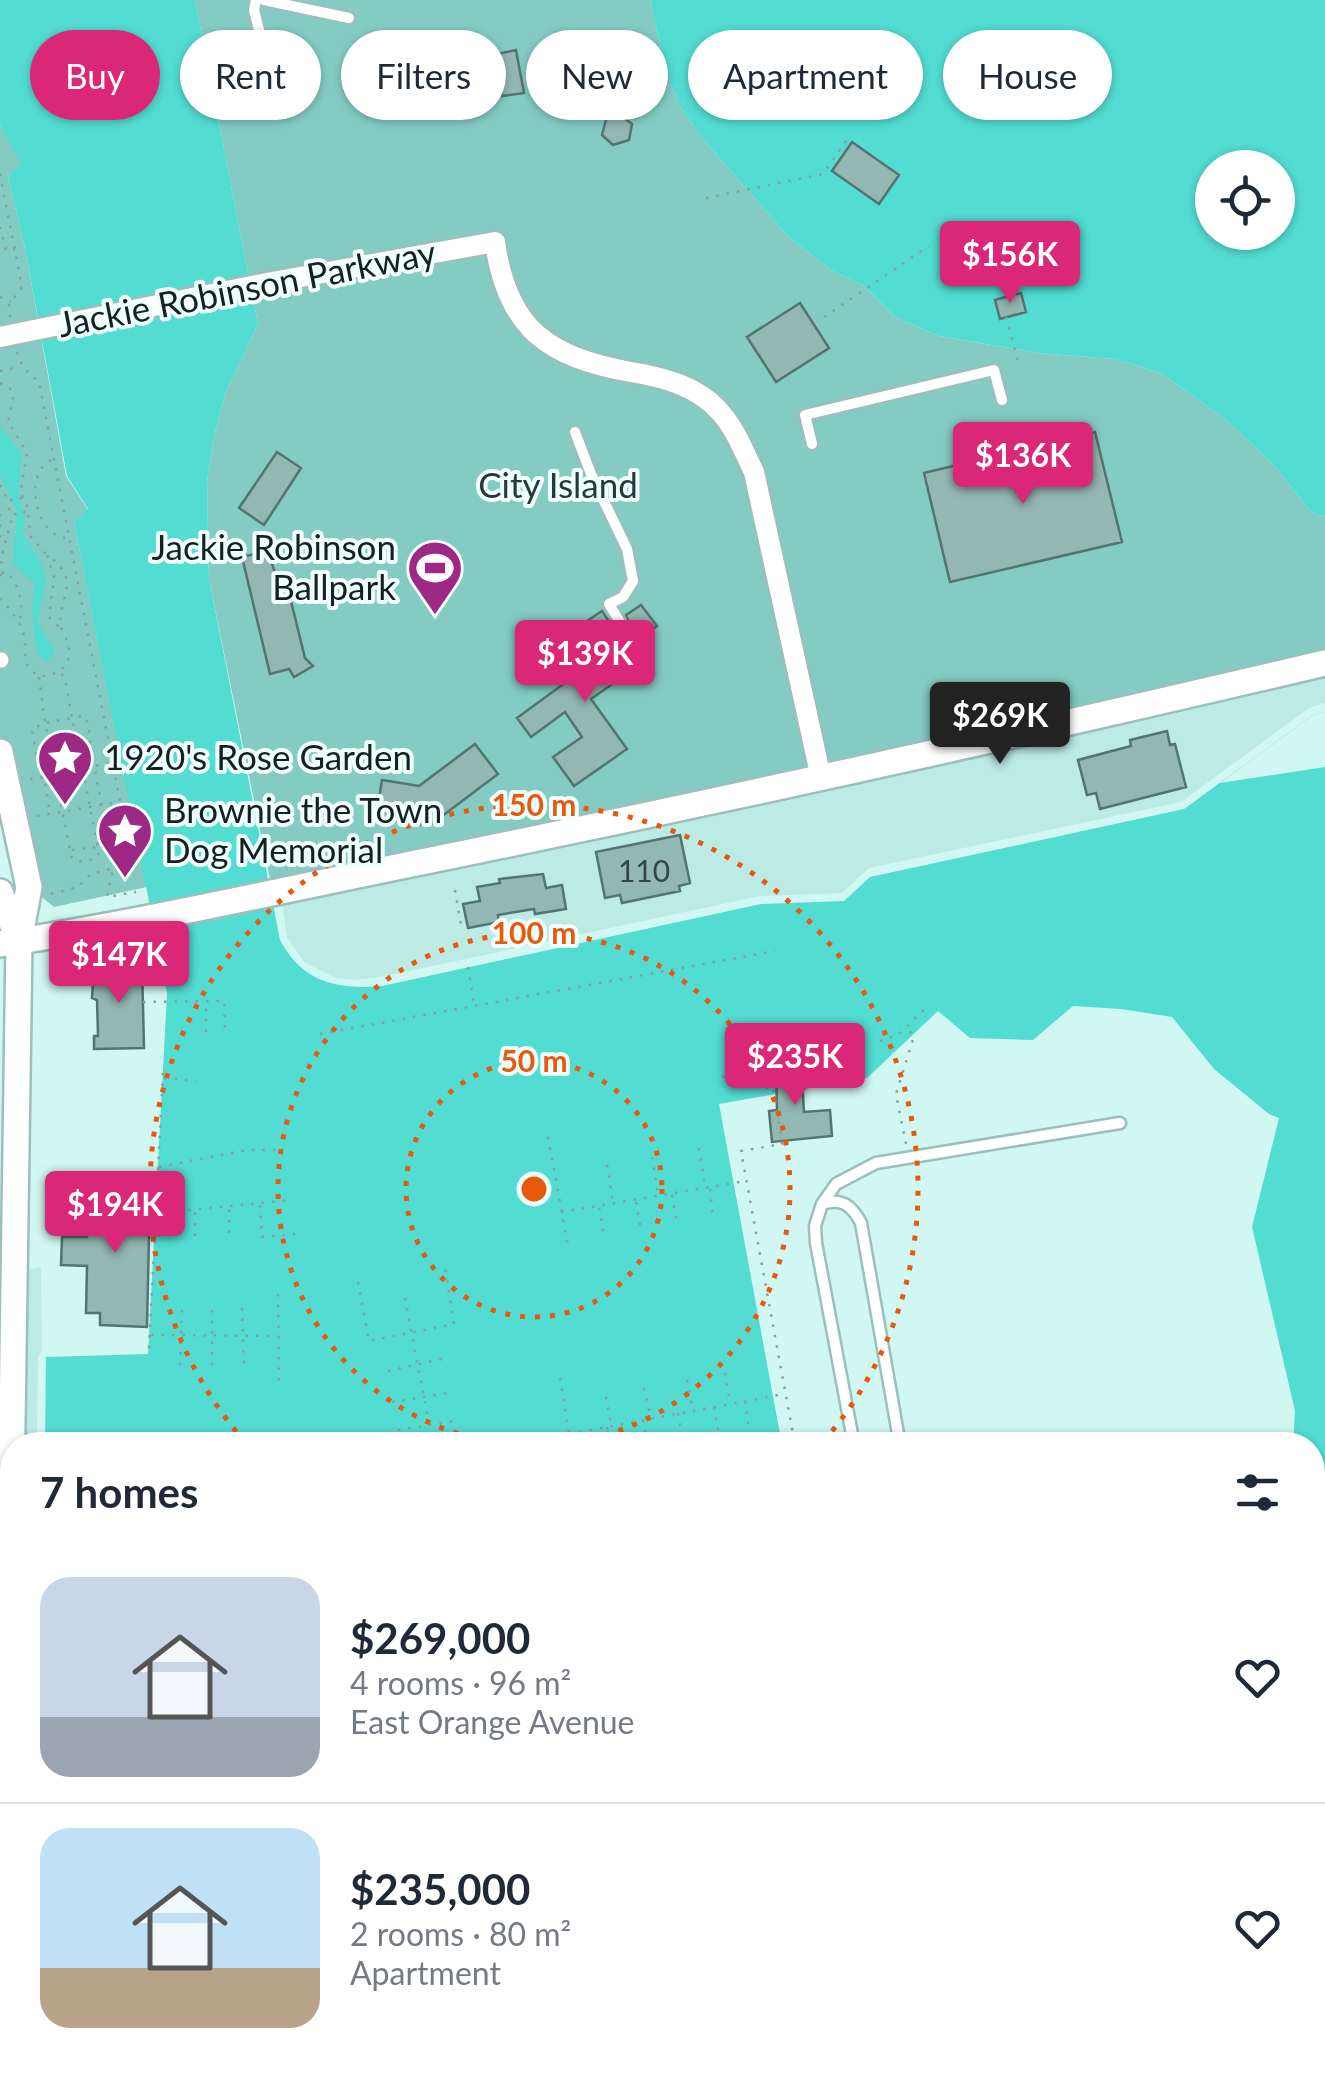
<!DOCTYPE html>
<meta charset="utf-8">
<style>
body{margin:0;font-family:Lato,sans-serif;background:#f6f6f7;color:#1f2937;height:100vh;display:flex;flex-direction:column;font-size:38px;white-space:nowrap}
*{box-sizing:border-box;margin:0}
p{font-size:32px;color:#747a83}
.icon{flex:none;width:55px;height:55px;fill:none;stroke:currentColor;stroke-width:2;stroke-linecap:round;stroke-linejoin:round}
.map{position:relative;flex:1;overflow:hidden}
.details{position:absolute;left:0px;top:1432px;width:1325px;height:642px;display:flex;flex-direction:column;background:#fff;border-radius:40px 40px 0 0;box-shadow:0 2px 8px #0004}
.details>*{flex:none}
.guide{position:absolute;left:30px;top:30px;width:1265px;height:90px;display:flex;gap:20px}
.fabs{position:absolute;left:1195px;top:150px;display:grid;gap:20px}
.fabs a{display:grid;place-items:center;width:100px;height:100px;border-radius:50%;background:#fff;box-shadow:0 2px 8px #0004;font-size:50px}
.price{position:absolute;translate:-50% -85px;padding:0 22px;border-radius:10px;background:#db2777;color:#fff;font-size:32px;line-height:65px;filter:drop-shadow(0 2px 5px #0008)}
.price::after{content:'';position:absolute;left:50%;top:60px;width:30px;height:22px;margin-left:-15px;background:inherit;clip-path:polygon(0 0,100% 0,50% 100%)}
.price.current{background:#222;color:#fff}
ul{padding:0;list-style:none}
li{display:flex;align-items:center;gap:30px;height:250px;padding:0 40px}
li+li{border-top:2px solid #e0e1e3}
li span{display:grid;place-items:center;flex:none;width:280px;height:200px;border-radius:30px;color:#555}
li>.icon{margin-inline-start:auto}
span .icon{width:120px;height:120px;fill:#fffc;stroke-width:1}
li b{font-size:42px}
h2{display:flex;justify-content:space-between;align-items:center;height:120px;padding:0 40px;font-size:42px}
.tag{padding:0 35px;border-radius:45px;background:#fff;box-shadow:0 2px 8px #0004;font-size:35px;line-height:90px}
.tag.current{background:#db2777;color:#fff}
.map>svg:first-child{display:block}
</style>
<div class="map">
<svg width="1325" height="2074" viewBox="0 0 1325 2074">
<rect width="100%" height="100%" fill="#d1f7f2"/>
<path fill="#bcebe6" d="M1325,673V703L1309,708L1181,802L869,868L842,893L760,896L381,977L355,980L336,978L305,963L287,937L282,902Z
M41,1267L42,1350L38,1357L37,1445H21L24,1270Z
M0,1573L12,1767V2062L90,2063L92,2074H0Z"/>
<path fill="#84cbc4" d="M195,0H650L667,75L681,108L701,137L789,237L831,270L864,286L895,317L939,336L1038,353L1114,359L1161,373L1225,419L1271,462L1311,512L1325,517V658L273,894L209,579L207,482L213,440L226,391L258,324Z
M0,125L22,164L8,176L25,248L66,476L88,510L74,522L147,887L54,907L29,887L0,752Z
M1313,1588L1319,1603H1325V2074H1261V2063L1312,2062Z"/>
<path fill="#52dcd2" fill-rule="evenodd" d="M0,0H195L258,324L226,391L213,440L207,482L209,579L280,940C302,982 337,990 382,986L761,904L844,901L870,877L1184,809L1313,715L1325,712V1603H1319L1313,1588L1312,1445H1293L1295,1411L1252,1227L1279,1118L1269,1114L1214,1069L1172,1017L1121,1009L1073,1006L1033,1040L970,1038L938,1011L867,1078L719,1104L782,1445H45L46,1357L148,1354L167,993L74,522L88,509L67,476L25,248L8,176L21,164L0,125Z
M650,0H1325V517L1311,512L1271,462L1225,419L1161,373L1114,359L1038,353L939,336L895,317L864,286L831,270L789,237L701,137L681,108L667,75ZM1212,168H1278V232H1212Z
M0,427L22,453L18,496L24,517L23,535L40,560L46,582L37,621L55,652L47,662L37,654L32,612L34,583L13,563L17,511L0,475Z
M1088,2062L1091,2074H266L265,2063Z"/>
<path fill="#d1f7f2" d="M1325,712V767L1220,783L1313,715Z"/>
<path fill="#93b7b3" stroke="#537571" stroke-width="2.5" d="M516,50L524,93L502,96L493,55Z
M609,88L623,96L620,115L632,124L629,140L613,145L602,135L606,120L592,109L596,93Z
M852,142L899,175L879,204L832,171Z
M1021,293L1026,312L1000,319L995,300Z
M800,303L829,348L776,382L747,337Z
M1095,432L1122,542L950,582L924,473Z
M277,452L301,468L264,525L239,508Z
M268,551L282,595L289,593L305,658L313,666L294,677L289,669L270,674L242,557Z
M641,605L657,626L641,638L634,628L631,630L626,615Z
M602,611L616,632L623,636L611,643L631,671L591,699L627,749L574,786L553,757L582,737L565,712L531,737L517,718L596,660L575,629Z
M1167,731L1170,745L1175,744L1186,787L1100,809L1096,793L1087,795L1078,760L1131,746L1130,740Z
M475,744L498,774L429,826L376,817L382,780L419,786Z
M680,835L690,883L679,886L680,891L622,903L620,895L605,898L596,852Z
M543,874L546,888L562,885L566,909L535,914L534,909L498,915L499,922L468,928L463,904L480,901L477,887L500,883L499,879Z
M142,964L144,1048L94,1049V1036H98L97,1000L92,998L94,965Z
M801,1061L804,1112L830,1110L832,1136L772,1142L769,1111L777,1110L776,1062Z
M89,1189L150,1191L147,1327L100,1325V1313H86L87,1266L61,1265L62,1237H87Z"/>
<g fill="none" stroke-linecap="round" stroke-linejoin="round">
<g stroke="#9bc0bc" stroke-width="15">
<path id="service" d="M256,0L254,10L260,34
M264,0L349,18
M575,432L591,474L627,549L633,581L623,597L609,604L623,627
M812,444L805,415L994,370L1002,400
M822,1204L836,1184L876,1163L1120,1123
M854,1445L816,1243L815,1226L822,1204C842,1197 852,1206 861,1223L900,1445
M0,1817L12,1816
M0,2018L12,2016"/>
</g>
<g stroke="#9bc0bc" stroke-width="20">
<path id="pedestrian" d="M0,660H1"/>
</g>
<g stroke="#9bc0bc" stroke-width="25">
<path id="minor" d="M0,337L267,283L495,242C507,329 548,357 631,372C662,377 698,386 720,412C735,428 744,452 754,472L821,778
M1261,2062V2074"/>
</g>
<g stroke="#9bc0bc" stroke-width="30">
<path id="tertiary" d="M0,752L29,887L19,941L10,1561L12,1624
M0,892L19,941
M0,944C145,922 287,889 431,860C730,799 1028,733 1325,663
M99,2062L101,2074"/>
</g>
<path stroke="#86a29f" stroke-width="2.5" stroke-dasharray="2.5 8" stroke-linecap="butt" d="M0,174L22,287L9,305L10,317
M706,198L823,174L848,138
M0,227L6,250H15
M0,297L11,302
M824,317L929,246
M1006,317L1019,365
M17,352L23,367L39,382L130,853L114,864L107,897L136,892
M0,371L21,367
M0,383L12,390L13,398L8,422L27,452L21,489L23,498
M51,460C23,473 35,538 68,538
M0,485L8,500
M25,511L22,515L9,513V501L19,497L26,501L31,537L46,554
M0,514V539
M3,574L1,558L12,518
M0,575H9C20,586 23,605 20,620
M0,598C9,609 19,619 23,632C29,651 18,664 39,676C60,676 75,664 67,641C66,637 62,631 61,627C56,598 85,582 47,555L54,577L49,617L61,629
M39,677L45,723L32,729L36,754L52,755L45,723L72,718L79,750L91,745L88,723L84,716L72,718L65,678L60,672
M79,750L99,853L97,858L82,862L72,858L70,851L52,755Z
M30,779L44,777L50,814
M102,805L94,766L111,763
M37,816L118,802
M72,850L98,847
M455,890L462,931
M51,894L78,887L91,874L111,869
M468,967L474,1005
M143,1002L224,1001L225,1034
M206,1032V1002
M320,1034L775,951
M880,1041L898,1035L929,1005
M770,1069L782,1144L741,1151L795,1445
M722,1077L829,1059
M164,1078L196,1081
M548,1137L568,1246
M906,1144L896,1094L914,1036L906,1027
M699,1148L705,1186
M652,1157L658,1194
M607,1165L613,1202
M159,1167L246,1150H281
M710,1189L713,1217
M672,1195L677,1223
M636,1202L641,1230
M260,1205L262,1237L295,1234
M599,1208L604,1236
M561,1212L746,1181
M157,1213L291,1200
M168,1213L169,1239
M229,1233V1208
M195,1236V1211
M358,1282L369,1341L454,1324L445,1267
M278,1294L279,1381
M405,1298L433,1445
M242,1308L244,1365
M151,1335L278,1336
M149,1348L163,1072
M180,1365L182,1309
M212,1365V1309
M388,1371L442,1359
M725,1373L730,1402
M560,1378L571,1445
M687,1380L693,1409
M644,1388L651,1417
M606,1397L611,1424
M745,1401L748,1424
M392,1402L448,1393
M714,1407L718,1430
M678,1413L682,1435
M643,1420L647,1443
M607,1427L610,1445
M398,1430L454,1421
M569,1434L784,1394
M1312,1782L1325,1908
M1312,1872L1319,1860
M1312,1894L1323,1902
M247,2062L249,2074
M280,2062L282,2074
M345,2062L347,2074
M375,2062L377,2074
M406,2062L409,2074
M439,2062L440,2071
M471,2062L472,2066
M775,2062L783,2074
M830,2062L838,2074
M857,2062L859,2064
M953,2062L961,2074
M1017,2062L1024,2073
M1108,2062L1111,2074
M803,2063L810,2074
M985,2063L993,2074
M312,2064L314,2074
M748,2065L754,2074
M924,2068L928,2074
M281,2069L314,2062
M788,2074L805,2062
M969,2074L986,2062"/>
<use href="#service" stroke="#fff" stroke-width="10"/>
<use href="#pedestrian" stroke="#fff" stroke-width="15"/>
<use href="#minor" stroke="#fff" stroke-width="20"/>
<use href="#tertiary" stroke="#fff" stroke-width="25"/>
</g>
<g fill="none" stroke="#e8590c" stroke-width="5" stroke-dasharray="5 10">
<circle cx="534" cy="1189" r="128"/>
<path d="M532 1445A256 256 0 1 1 536 1445"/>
<path d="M246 1443A384 384 0 1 1 822 1443"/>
</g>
<defs>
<g id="stadium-pin" transform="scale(2.875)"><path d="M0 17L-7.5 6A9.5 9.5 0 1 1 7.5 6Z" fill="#9d2985" stroke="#f0fefd"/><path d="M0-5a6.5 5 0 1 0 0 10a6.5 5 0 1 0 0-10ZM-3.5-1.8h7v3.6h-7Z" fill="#fff"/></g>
<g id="sight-pin" transform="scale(2.875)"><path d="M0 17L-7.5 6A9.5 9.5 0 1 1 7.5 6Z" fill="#9d2985" stroke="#f0fefd"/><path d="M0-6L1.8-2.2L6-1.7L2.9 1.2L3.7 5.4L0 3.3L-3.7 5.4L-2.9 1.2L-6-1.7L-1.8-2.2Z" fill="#fff"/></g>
</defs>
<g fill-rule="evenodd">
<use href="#stadium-pin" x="435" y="568"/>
<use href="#sight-pin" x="65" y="758"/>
<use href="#sight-pin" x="125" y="831"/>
</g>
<g text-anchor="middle" stroke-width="8" stroke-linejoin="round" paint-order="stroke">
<g font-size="30" fill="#334645">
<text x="644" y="882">110</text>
</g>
<g font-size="35" fill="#132120" stroke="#f0fefd">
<text transform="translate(247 289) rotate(-11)" y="12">Jackie Robinson Parkway</text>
</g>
<g font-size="35" fill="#223a38" stroke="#f0fefd">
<text x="558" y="498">City Island</text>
</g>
<g font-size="35" fill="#132120" stroke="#f0fefd" text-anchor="start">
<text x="396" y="560" text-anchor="end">Jackie Robinson<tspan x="396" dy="40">Ballpark</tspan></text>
<text x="104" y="770">1920's Rose Garden</text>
<text x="164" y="823">Brownie the Town<tspan x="164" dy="40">Dog Memorial</tspan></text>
</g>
</g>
<circle cx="534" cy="1189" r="15" fill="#e8590c" stroke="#f0fefd" stroke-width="5"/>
<g font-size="30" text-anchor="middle" font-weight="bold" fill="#e8590c" stroke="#f0fefd" stroke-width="8" stroke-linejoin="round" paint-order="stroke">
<text x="534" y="816">150 m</text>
<text x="534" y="944">100 m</text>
<text x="534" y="1072">50 m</text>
</g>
</svg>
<div class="fabs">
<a><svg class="icon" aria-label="locate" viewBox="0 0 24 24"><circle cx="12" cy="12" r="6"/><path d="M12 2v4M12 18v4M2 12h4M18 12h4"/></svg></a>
</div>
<b class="price" style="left:1010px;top:306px">$156K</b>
<b class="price" style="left:1023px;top:507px">$136K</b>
<b class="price" style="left:585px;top:705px">$139K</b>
<b class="price current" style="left:1000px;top:767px">$269K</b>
<b class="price" style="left:119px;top:1006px">$147K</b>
<b class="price" style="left:795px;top:1108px">$235K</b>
<b class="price" style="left:115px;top:1256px">$194K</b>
<div class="guide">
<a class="tag current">Buy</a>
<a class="tag">Rent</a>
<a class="tag">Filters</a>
<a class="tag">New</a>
<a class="tag">Apartment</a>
<a class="tag">House</a>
</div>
<section class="details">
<h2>7 homes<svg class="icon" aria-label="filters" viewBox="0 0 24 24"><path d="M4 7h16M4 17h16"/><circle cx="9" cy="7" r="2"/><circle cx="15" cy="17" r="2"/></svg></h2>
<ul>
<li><span style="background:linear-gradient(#c9d6e8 70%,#9aa5b1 0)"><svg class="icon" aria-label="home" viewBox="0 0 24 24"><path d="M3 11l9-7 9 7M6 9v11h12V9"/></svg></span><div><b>$269,000</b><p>4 rooms · 96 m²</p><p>East Orange Avenue</p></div><svg class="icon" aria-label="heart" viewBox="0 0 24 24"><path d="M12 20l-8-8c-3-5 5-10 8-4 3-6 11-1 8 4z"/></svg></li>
<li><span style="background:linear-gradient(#bfe0f5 70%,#b9a48a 0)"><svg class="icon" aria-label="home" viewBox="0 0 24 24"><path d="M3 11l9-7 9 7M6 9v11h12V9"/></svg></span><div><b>$235,000</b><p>2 rooms · 80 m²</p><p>Apartment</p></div><svg class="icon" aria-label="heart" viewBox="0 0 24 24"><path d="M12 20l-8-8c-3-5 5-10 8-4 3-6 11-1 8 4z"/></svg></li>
</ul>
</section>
</div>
